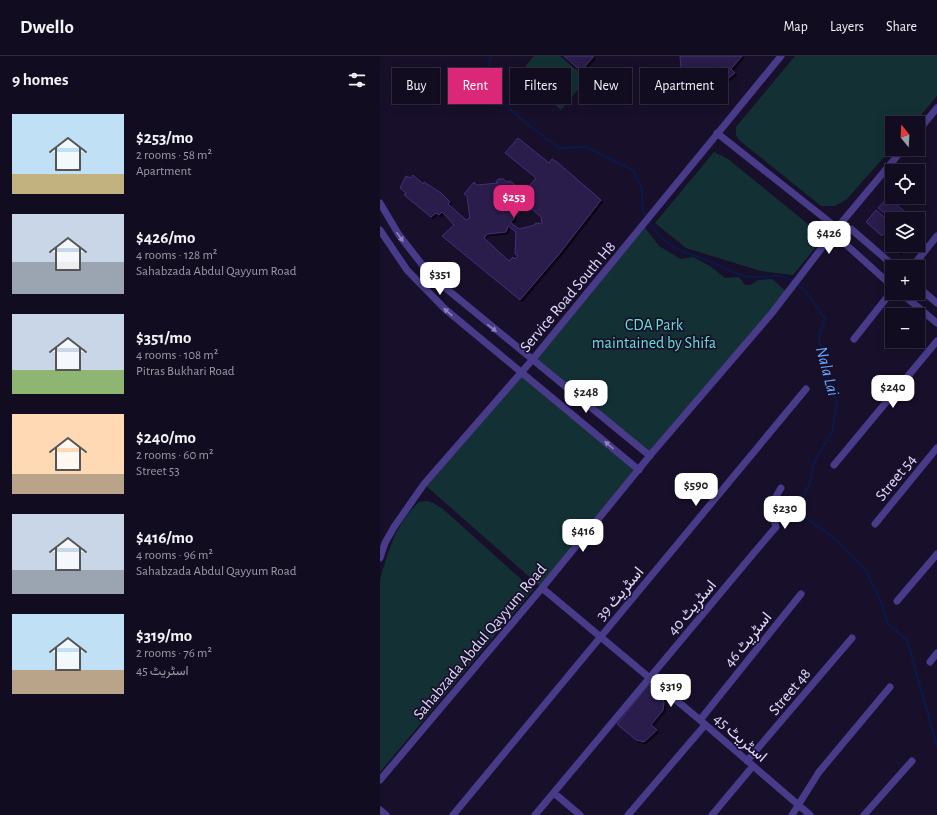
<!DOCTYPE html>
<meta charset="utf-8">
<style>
body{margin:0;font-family:"Alegreya Sans",Vazirmatn,sans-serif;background:#1f1a2d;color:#f1f3f6;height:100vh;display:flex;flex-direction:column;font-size:15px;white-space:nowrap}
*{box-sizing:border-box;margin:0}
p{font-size:13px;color:#9c9ba5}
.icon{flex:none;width:22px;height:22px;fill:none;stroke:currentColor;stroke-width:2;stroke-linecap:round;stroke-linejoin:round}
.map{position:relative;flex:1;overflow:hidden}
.sheet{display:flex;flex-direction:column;background:#120c20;width:380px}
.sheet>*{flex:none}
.banner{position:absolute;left:12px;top:12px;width:380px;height:36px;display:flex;gap:8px}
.needle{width:26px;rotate:342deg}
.buttons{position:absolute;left:505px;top:60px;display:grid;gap:8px}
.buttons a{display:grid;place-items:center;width:40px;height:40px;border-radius:0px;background:#120c20;box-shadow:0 2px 10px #0003,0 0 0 1px #312c3e;font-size:20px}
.price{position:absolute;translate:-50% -34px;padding:0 9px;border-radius:8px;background:#fff;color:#222;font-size:13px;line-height:26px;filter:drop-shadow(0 1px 2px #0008)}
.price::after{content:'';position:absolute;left:50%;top:24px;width:12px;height:9px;margin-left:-6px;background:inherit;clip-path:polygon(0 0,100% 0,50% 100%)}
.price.active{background:#db2777;color:#fff}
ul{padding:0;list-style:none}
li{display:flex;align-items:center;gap:12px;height:100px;padding:0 12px}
li span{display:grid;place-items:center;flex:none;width:112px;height:80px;border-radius:0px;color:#555}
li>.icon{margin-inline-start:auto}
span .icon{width:48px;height:48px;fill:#fffc;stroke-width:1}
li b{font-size:17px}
h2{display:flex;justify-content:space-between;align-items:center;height:48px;padding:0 12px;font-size:17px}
.pill{padding:0 14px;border-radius:0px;background:#120c20;box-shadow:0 2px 10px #0003,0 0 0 1px #312c3e;font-size:14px;line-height:36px}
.pill.active{background:#db2777;color:#fff}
header{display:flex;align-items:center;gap:24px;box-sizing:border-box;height:56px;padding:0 20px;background:#120c20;border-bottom:1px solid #312c3e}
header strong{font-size:19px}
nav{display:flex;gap:22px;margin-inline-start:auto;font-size:14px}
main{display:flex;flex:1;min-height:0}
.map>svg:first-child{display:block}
</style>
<header>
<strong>Dwello</strong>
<nav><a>Map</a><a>Layers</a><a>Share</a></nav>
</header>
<main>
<section class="sheet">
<h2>9 homes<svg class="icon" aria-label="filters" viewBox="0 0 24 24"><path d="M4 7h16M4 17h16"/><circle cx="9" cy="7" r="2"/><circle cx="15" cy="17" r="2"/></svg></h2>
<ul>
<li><span style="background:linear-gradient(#bfe0f5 75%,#c2b280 0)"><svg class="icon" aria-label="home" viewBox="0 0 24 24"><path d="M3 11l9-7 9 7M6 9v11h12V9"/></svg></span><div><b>$253/mo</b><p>2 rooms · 58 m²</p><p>Apartment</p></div></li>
<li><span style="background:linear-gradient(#c9d6e8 60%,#9aa5b1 0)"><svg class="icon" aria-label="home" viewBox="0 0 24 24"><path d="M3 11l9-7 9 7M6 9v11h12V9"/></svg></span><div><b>$426/mo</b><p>4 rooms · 128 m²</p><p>Sahabzada Abdul Qayyum Road</p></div></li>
<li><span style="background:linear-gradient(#c9d6e8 70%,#8fb573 0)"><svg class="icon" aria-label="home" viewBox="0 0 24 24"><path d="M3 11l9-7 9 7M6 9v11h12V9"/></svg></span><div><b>$351/mo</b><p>4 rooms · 108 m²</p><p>Pitras Bukhari Road</p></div></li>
<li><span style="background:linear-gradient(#ffd9b3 75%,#b9a48a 0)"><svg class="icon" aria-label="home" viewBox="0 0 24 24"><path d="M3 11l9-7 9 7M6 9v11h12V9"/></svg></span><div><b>$240/mo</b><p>2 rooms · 60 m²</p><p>Street 53</p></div></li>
<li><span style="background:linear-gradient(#c9d6e8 70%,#9aa5b1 0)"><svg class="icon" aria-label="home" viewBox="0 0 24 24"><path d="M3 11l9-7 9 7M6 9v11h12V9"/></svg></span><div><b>$416/mo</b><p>4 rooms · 96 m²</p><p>Sahabzada Abdul Qayyum Road</p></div></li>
<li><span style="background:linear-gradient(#bfe0f5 70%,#b9a48a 0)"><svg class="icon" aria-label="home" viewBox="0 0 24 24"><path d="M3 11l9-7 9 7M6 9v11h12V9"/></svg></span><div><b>$319/mo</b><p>2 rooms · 76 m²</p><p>اسٹریٹ 45</p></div></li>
</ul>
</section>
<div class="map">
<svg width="557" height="759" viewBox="0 0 557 759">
<defs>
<filter id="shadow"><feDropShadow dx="2" dy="2" stdDeviation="0" flood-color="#0009"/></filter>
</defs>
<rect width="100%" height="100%" fill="#18102a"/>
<path fill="#133134" d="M154,0H180L207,23L181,54L139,18Z
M415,0H557V40L534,67H512V92L467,143L455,150H441L359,84L356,79V71Z
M334,96L348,103L444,181L413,219L381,215L306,192L275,167Z
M263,169L279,190L301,203L313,201L330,210L345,222L359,221L365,229H371L378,224L392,223L408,237L270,400L153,303Z
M142,316L259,414L162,532L44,428Z
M47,445L53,447L63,453L153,534L0,716V524C8,496 16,467 39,446Z"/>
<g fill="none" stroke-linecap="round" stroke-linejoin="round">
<path stroke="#0a1949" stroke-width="2" d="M111,0L107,17L112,36L143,65L179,92L206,91L253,114L262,133L263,155L267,161
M269,165C274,173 281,183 289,188C302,197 317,200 332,206C345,212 357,220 372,221C386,222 401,216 413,225
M417,228L424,233L445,263L439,281L446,314L457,346L452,376L434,407L430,426L422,444V459L458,485L486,515L502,548L508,568L527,584L557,690"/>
</g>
<path fill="#2c1c4b" stroke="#462e77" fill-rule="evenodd" filter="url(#shadow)" d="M184,0H214L201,15Z
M300,0H362L351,13L355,17L339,30V34L314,36L313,32L307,33L305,25L302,26L300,24V16L306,15V12H301ZM332,15V19L315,21V17Z
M138,82L169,107L172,103L177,106L221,144L180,197L140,244L62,180L74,169L66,160L62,156L59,159L56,157L51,161L24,139L26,137L20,132L26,120L31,122L33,119L43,128L44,126L61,137L70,146L68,148L86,164L90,162L87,140L84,138L94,126L97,129L118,127L116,126L118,123H123L127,126L130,125L144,136L156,122L125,97ZM139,142L161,161L162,168L155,167V169L139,173L130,166L134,163V145ZM128,170L136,176L135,198L138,200L135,203L133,201L129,205L104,182L107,178L126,176Z
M509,140L512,142L511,144L524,155L517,163H512L498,152Z
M496,154L512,168L502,180L486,166Z
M515,189H526L519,197L514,192L516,190Z
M269,628L282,639L284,647L283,654L271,669L277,674L264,686L256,684L237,668Z"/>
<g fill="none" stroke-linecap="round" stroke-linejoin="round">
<path stroke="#483b89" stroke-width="7" d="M538,75L557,52
M337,77L457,172L461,184L512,230
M0,147L19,179L51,220L270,400
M457,172L471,173L515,211
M0,174L27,214L65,253L259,414
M532,211L557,180
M538,231L557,247
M521,237L557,267
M474,283L512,235
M454,409L557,285
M495,468L557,392
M0,502L5,487L14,471L44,428L153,303L401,0
M162,532L320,664L430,759
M517,545L557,498
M550,606L557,597
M320,664L421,538
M367,705L472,582
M0,724L162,532L272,397L392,257L457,172L523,93
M174,737L200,759
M0,754L6,759
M73,759L426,333
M155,759L373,498L396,471C391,449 389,452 401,432
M248,759L325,669
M332,759L373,710
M412,759L439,716L510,631
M484,759L532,705"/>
</g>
<defs><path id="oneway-solid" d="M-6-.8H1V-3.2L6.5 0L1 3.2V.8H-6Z"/></defs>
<g fill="#8d82be">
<use href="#oneway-solid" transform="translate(20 181) rotate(55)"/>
<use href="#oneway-solid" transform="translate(68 256) rotate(-140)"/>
<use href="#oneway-solid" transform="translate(112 272) rotate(38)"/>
<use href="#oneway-solid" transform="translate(229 389) rotate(-140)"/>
</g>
<g text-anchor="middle" stroke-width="3.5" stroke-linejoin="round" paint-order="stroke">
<g font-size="16" fill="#e2d9ff" stroke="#18102a">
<text transform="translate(187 240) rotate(-50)" y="6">Service Road South H8</text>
<text transform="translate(515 421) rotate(-51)" y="6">Street 54</text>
<text transform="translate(239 537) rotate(-50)" y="6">اسٹریٹ 39</text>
<text transform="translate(311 551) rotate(-50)" y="6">اسٹریٹ 40</text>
<text transform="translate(367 583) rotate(-51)" y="6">اسٹریٹ 46</text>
<text transform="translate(99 585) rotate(-50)" y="6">Sahabzada Abdul Qayyum Road</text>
<text transform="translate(409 635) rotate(-50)" y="6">Street 48</text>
<text transform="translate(361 681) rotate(41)" y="6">اسٹریٹ 45</text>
</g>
<g font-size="16" fill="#63e1d1" stroke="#18102a">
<text x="274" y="274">CDA Park<tspan x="274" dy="18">maintained by Shifa</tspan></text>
</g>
<g font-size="17" font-style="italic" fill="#67a6ff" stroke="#18102a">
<text transform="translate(448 315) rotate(75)" y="6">Nala Lai</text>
</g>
</g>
</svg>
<div class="buttons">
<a><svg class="needle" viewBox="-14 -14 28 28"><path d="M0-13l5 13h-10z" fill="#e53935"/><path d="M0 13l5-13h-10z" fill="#9c9ba5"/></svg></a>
<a><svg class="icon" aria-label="locate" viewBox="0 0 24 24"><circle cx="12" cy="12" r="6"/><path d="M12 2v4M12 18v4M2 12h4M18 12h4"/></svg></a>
<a><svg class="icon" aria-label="layers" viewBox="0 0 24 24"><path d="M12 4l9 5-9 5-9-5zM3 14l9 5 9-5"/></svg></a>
<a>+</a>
<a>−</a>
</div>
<b class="price active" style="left:134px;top:163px">$253</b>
<b class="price" style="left:449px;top:199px">$426</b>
<b class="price" style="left:60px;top:240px">$351</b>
<b class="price" style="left:513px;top:353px">$240</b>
<b class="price" style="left:206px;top:358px">$248</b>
<b class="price" style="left:316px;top:451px">$590</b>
<b class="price" style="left:405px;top:474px">$230</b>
<b class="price" style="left:203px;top:497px">$416</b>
<b class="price" style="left:291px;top:652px">$319</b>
<div class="banner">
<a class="pill">Buy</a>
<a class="pill active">Rent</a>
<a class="pill">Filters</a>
<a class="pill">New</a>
<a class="pill">Apartment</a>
</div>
</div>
</main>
